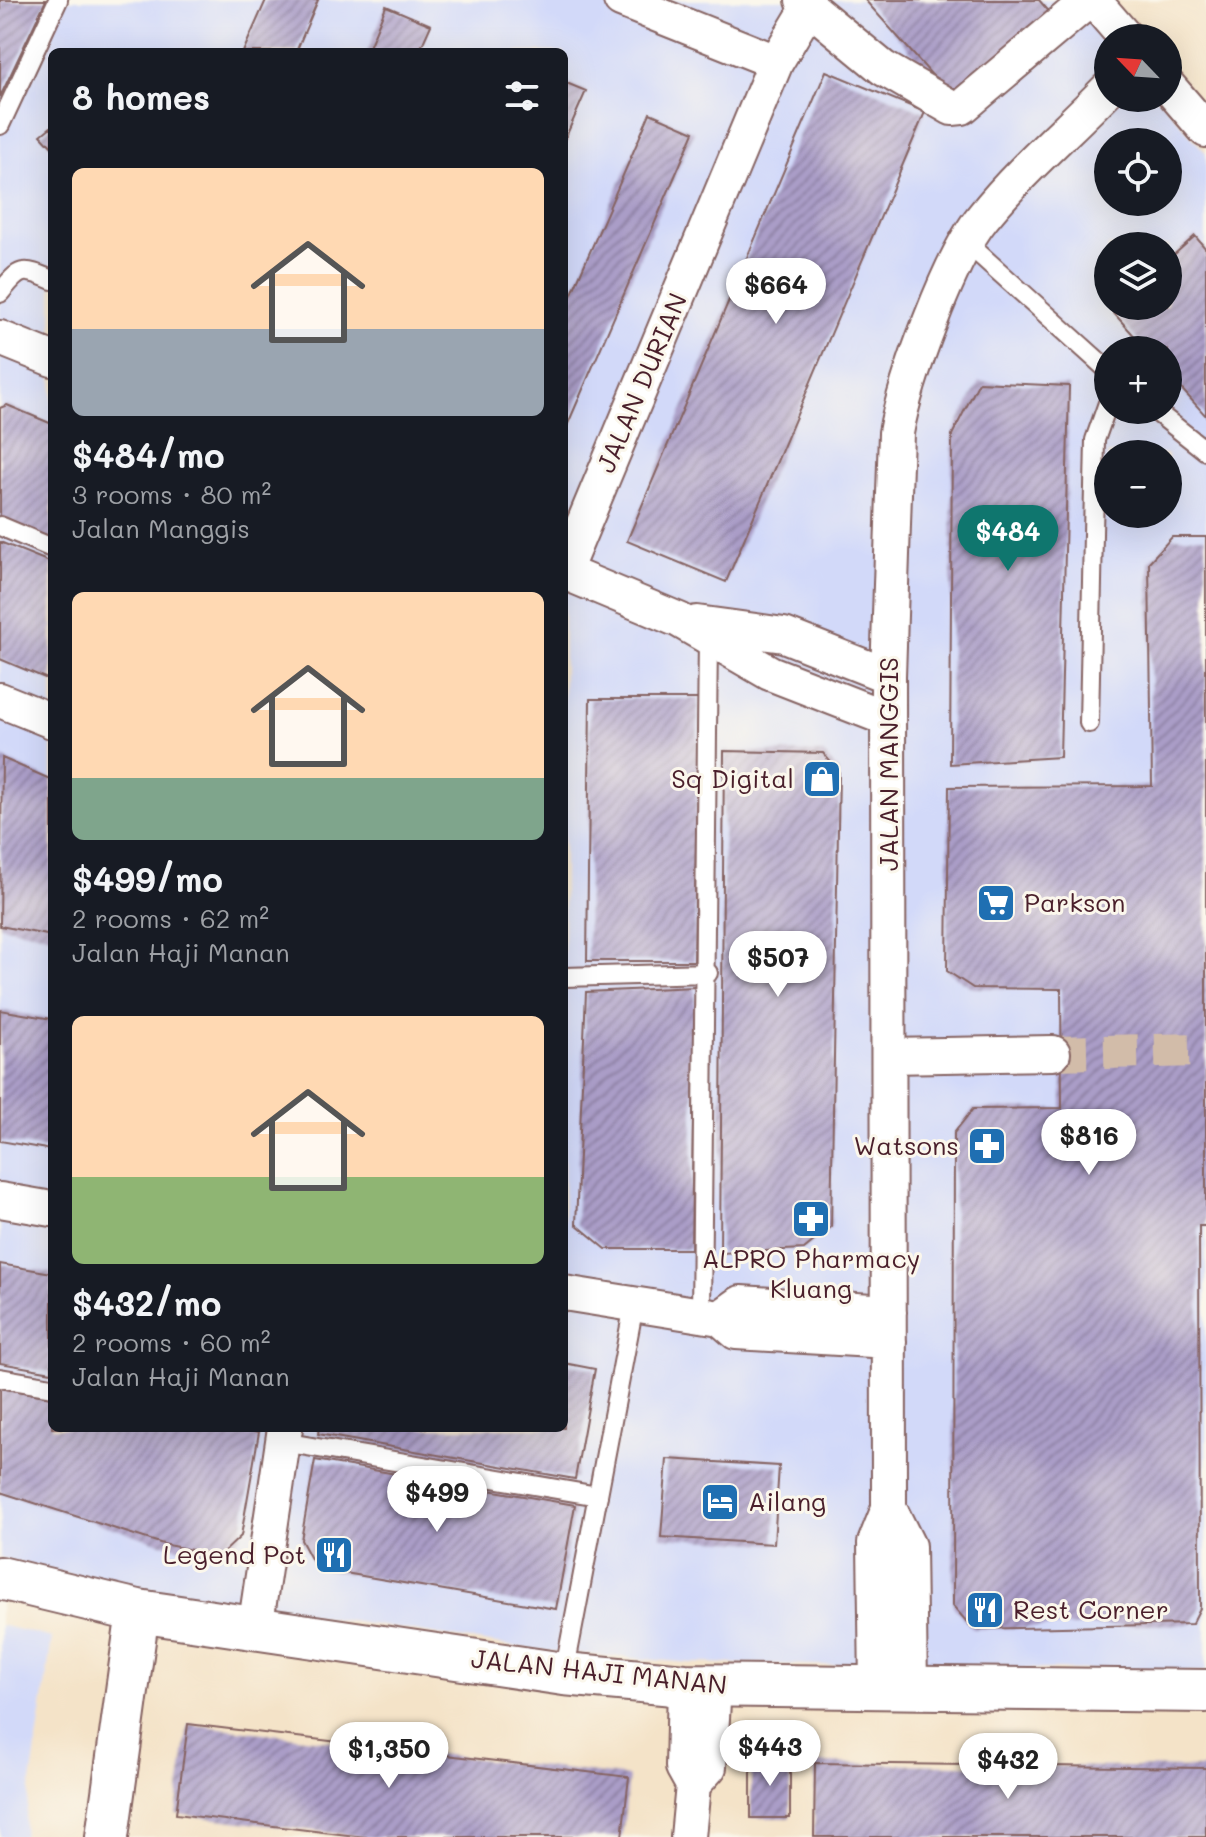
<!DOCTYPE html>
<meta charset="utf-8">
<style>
body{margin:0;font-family:Mali,sans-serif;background:#242831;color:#f1f3f6;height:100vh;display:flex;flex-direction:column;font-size:30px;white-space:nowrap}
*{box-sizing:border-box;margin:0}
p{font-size:26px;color:#9ea1a6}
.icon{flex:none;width:44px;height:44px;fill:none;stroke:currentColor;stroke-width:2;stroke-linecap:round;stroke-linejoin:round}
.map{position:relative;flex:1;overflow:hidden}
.side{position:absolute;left:48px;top:48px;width:520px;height:1384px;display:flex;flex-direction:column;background:#171b24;border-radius:12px;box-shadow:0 8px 32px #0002}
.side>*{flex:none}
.needle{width:52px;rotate:295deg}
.controls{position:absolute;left:1094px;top:24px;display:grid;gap:16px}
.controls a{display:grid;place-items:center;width:88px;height:88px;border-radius:50%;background:#171b24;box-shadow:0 8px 32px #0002;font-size:40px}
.price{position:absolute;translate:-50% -68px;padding:0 18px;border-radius:28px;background:#fff;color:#222;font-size:26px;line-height:52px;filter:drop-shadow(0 2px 4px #0008)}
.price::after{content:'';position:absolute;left:50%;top:48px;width:24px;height:18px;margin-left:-12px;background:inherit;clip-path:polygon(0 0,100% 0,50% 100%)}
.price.active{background:#0f766e;color:#fff}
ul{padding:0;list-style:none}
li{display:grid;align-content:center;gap:16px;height:424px;padding:0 24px}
li span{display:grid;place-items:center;height:248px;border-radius:12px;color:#555}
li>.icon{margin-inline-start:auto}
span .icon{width:144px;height:144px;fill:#fffc;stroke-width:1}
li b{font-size:34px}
h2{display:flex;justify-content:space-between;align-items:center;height:96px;padding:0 24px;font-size:34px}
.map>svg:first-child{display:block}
</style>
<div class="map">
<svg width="1206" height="1837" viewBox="0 0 1206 1837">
<defs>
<pattern id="building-hatch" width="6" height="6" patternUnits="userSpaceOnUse" patternTransform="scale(2)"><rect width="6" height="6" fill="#aa9dc7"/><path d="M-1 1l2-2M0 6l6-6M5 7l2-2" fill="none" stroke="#8c7fa2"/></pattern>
</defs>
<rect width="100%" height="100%" fill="#fbf7ec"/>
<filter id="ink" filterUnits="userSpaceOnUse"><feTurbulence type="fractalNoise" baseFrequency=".0125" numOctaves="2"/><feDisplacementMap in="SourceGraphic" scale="16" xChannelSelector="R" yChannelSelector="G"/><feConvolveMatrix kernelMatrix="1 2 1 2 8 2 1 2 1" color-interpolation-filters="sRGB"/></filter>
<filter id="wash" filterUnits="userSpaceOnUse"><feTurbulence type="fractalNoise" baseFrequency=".006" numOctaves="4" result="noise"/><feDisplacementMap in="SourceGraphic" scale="32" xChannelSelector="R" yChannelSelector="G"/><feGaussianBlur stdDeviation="1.8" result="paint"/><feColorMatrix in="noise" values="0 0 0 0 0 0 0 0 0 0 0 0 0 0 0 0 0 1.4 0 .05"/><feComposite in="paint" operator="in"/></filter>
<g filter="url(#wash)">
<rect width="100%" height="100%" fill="#f4e3c8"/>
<path fill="#d2d9f9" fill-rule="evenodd" d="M0,0H1072L1108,41V98H1158L1206,153V1672L691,1663L535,1650L214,1600L147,1594L0,1558ZM52,52H564V1428H52ZM1108,142H1168V202H1108ZM1108,246H1168V306H1108ZM1108,350H1168V410H1108ZM1108,454H1168V514H1108Z
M0,1625L52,1638L23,1837H0Z"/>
<g id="blocks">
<path fill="url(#building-hatch)" d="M0,0H46L0,97Z
M266,0H318L296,52H243Z
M865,0H1039L1052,15L955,101Z
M386,6L431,25L419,52H367Z
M826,71L925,112L726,582L627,541Z
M564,82L586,91L564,141Z
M650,113L694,132L564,433V312Z
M52,126V147L41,135Z
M1195,236L1206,249V416L1168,374V350H1147L1111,310L1115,306H1168V260Z
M979,382L1069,386L1060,757L950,764L952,435Z
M7,405L52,424V541L0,520V408Z
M1172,537H1206V1226H1199L1200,1608L1192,1624L973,1629L953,1606L954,1133L973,1109L1062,1108L1061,989L973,988L947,971L949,787L1152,786L1149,562Z
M0,542L52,563V681L0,659Z
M590,699H698L694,961H587Z
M724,751L823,753L839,772L831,1227L804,1249L720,1253Z
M2,758L52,780V936L0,926Z
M695,987L691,1249H606L576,1224L586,992Z
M0,1010L52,1019V1150L0,1141Z
M0,1264L52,1273V1372L0,1363Z
M564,1363L595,1369L575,1479L318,1434L319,1428H564Z
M0,1388L52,1397V1428H233L259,1432L241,1536L220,1556L163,1544L0,1492Z
M667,1459L779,1466L774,1544L661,1537Z
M315,1460L575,1505L556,1609L316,1568L301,1540Z
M188,1724L629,1777L622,1837H364L176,1814Z
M751,1757H790V1818H751Z
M815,1763L1206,1768V1837H814Z"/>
</g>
</g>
<g filter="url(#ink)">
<use href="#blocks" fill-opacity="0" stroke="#866462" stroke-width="2"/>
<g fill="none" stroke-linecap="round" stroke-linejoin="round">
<path stroke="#d2bca9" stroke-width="34" stroke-dasharray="34 17" stroke-linecap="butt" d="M1053,1053L1206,1050"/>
<g stroke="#866462" stroke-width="22">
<path id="service" d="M0,125L58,0
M966,242L1108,370
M0,293C20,268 22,267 52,280
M1154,410L1206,451
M0,526L52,548
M1089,723L1095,440L1108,403
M564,977L708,973
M701,1315L708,637
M0,1378L52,1387
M283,1442L598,1496
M564,1674L634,1305"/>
</g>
<g stroke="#866462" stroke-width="38">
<path id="minor" d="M621,0L776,62
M1093,0L1126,38
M809,7L883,68L952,108L962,107L1089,0
M1168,86L1206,130
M0,338L52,359
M564,571L776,62L809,7L803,0
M564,572L679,620L770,673L888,719
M697,623L784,635L888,676
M0,700L52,721
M889,1056L1053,1053
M0,1200L52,1209
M564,1293L720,1318L736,1332L889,1341
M720,1318L741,1303L889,1312
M889,1508L908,1546L910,1688
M255,1629L285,1428
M685,1685L683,1767L693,1785
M877,1687L875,1543L889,1508L888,676L896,433C905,381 950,257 983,217C1020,171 1067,131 1108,89
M693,1785L709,1767L714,1686
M688,1837L693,1785"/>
</g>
<g stroke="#866462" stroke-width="46">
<path id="tertiary" d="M0,1578L138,1611L564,1674L685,1685L1206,1691
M107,1837L138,1611"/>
</g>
<use href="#service" stroke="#fff" stroke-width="18"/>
<use href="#minor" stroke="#fff" stroke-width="34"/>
<use href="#tertiary" stroke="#fff" stroke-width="42"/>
</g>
</g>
<defs>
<g id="shop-square" transform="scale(2)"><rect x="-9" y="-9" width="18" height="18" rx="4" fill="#1f6fb2" stroke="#fbf7ec"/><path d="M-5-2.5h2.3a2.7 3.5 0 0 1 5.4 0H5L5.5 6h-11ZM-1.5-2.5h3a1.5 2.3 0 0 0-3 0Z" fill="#fff"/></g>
<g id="supermarket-square" transform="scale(2)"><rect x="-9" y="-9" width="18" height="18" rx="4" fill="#1f6fb2" stroke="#fbf7ec"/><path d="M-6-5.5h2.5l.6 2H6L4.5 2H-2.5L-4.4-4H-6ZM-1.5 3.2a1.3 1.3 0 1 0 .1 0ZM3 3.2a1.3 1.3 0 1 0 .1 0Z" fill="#fff"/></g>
<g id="pharmacy-square" transform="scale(2)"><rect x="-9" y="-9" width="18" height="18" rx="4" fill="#1f6fb2" stroke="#fbf7ec"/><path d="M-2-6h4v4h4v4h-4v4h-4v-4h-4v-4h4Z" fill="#fff"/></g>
<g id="hotel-square" transform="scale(2)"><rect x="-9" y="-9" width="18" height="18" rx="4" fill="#1f6fb2" stroke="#fbf7ec"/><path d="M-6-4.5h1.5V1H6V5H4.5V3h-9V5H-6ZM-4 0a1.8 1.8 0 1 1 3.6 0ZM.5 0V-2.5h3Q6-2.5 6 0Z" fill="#fff"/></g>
<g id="restaurant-square" transform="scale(2)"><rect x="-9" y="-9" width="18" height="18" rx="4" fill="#1f6fb2" stroke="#fbf7ec"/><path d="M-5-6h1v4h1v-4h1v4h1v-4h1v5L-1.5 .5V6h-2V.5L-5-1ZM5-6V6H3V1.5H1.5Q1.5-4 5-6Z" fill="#fff"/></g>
</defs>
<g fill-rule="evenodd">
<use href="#shop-square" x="822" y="779"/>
<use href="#supermarket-square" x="996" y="903"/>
<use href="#pharmacy-square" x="987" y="1146"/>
<use href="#pharmacy-square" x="811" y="1219"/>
<use href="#hotel-square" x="720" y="1502"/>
<use href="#restaurant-square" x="334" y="1555"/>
<use href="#restaurant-square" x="985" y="1610"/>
</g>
<g text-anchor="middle" stroke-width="6" stroke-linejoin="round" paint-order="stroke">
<g font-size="26" fill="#4a1f2b" stroke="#fbf7ec">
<text transform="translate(642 383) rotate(-67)" y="9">JALAN DURIAN</text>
<text transform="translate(889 764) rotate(-90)" y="9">JALAN MANGGIS</text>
<text transform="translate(599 1672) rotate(6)" y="9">JALAN HAJI MANAN</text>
</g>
<g font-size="26" fill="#4a1f2b" stroke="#fbf7ec" text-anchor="end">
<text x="794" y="788">Sq Digital</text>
<text x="1024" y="912" text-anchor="start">Parkson</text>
<text x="959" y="1155">Watsons</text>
<text x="811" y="1268" text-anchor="middle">ALPRO Pharmacy<tspan x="811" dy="30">Kluang</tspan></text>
<text x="748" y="1511" text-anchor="start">Ailang</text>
<text x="306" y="1564">Legend Pot</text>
<text x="1013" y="1619" text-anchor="start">Rest Corner</text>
</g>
</g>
</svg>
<div class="controls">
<a><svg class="needle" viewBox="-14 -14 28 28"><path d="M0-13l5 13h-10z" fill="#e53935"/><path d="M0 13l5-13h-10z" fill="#9ea1a6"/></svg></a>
<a><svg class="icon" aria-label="locate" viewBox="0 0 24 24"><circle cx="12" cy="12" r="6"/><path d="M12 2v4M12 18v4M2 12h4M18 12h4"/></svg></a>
<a><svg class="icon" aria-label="layers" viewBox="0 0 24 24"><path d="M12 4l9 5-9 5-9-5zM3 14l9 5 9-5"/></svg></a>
<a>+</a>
<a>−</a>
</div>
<b class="price" style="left:776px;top:326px">$664</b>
<b class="price active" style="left:1008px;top:573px">$484</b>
<b class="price" style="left:778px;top:999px">$507</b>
<b class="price" style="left:1089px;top:1177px">$816</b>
<b class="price" style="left:437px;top:1534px">$499</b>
<b class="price" style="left:770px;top:1788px">$443</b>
<b class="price" style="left:389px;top:1790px">$1,350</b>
<b class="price" style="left:1008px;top:1801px">$432</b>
<section class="side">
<h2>8 homes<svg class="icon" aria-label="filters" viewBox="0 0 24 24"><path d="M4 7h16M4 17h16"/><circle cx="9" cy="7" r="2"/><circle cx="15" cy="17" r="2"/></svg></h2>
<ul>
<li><span style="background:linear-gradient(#ffd9b3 65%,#9aa5b1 0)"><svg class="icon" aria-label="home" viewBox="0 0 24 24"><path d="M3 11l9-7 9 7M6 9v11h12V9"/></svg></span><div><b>$484/mo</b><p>3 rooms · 80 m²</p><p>Jalan Manggis</p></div></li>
<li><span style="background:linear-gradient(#ffd9b3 75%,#7fa58c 0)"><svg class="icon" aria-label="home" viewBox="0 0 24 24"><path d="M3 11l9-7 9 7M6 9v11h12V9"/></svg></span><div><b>$499/mo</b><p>2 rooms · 62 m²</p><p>Jalan Haji Manan</p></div></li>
<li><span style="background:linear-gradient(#ffd9b3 65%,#8fb573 0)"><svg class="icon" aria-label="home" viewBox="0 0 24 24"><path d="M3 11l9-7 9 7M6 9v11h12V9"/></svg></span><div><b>$432/mo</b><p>2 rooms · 60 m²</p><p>Jalan Haji Manan</p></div></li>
</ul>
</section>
</div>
